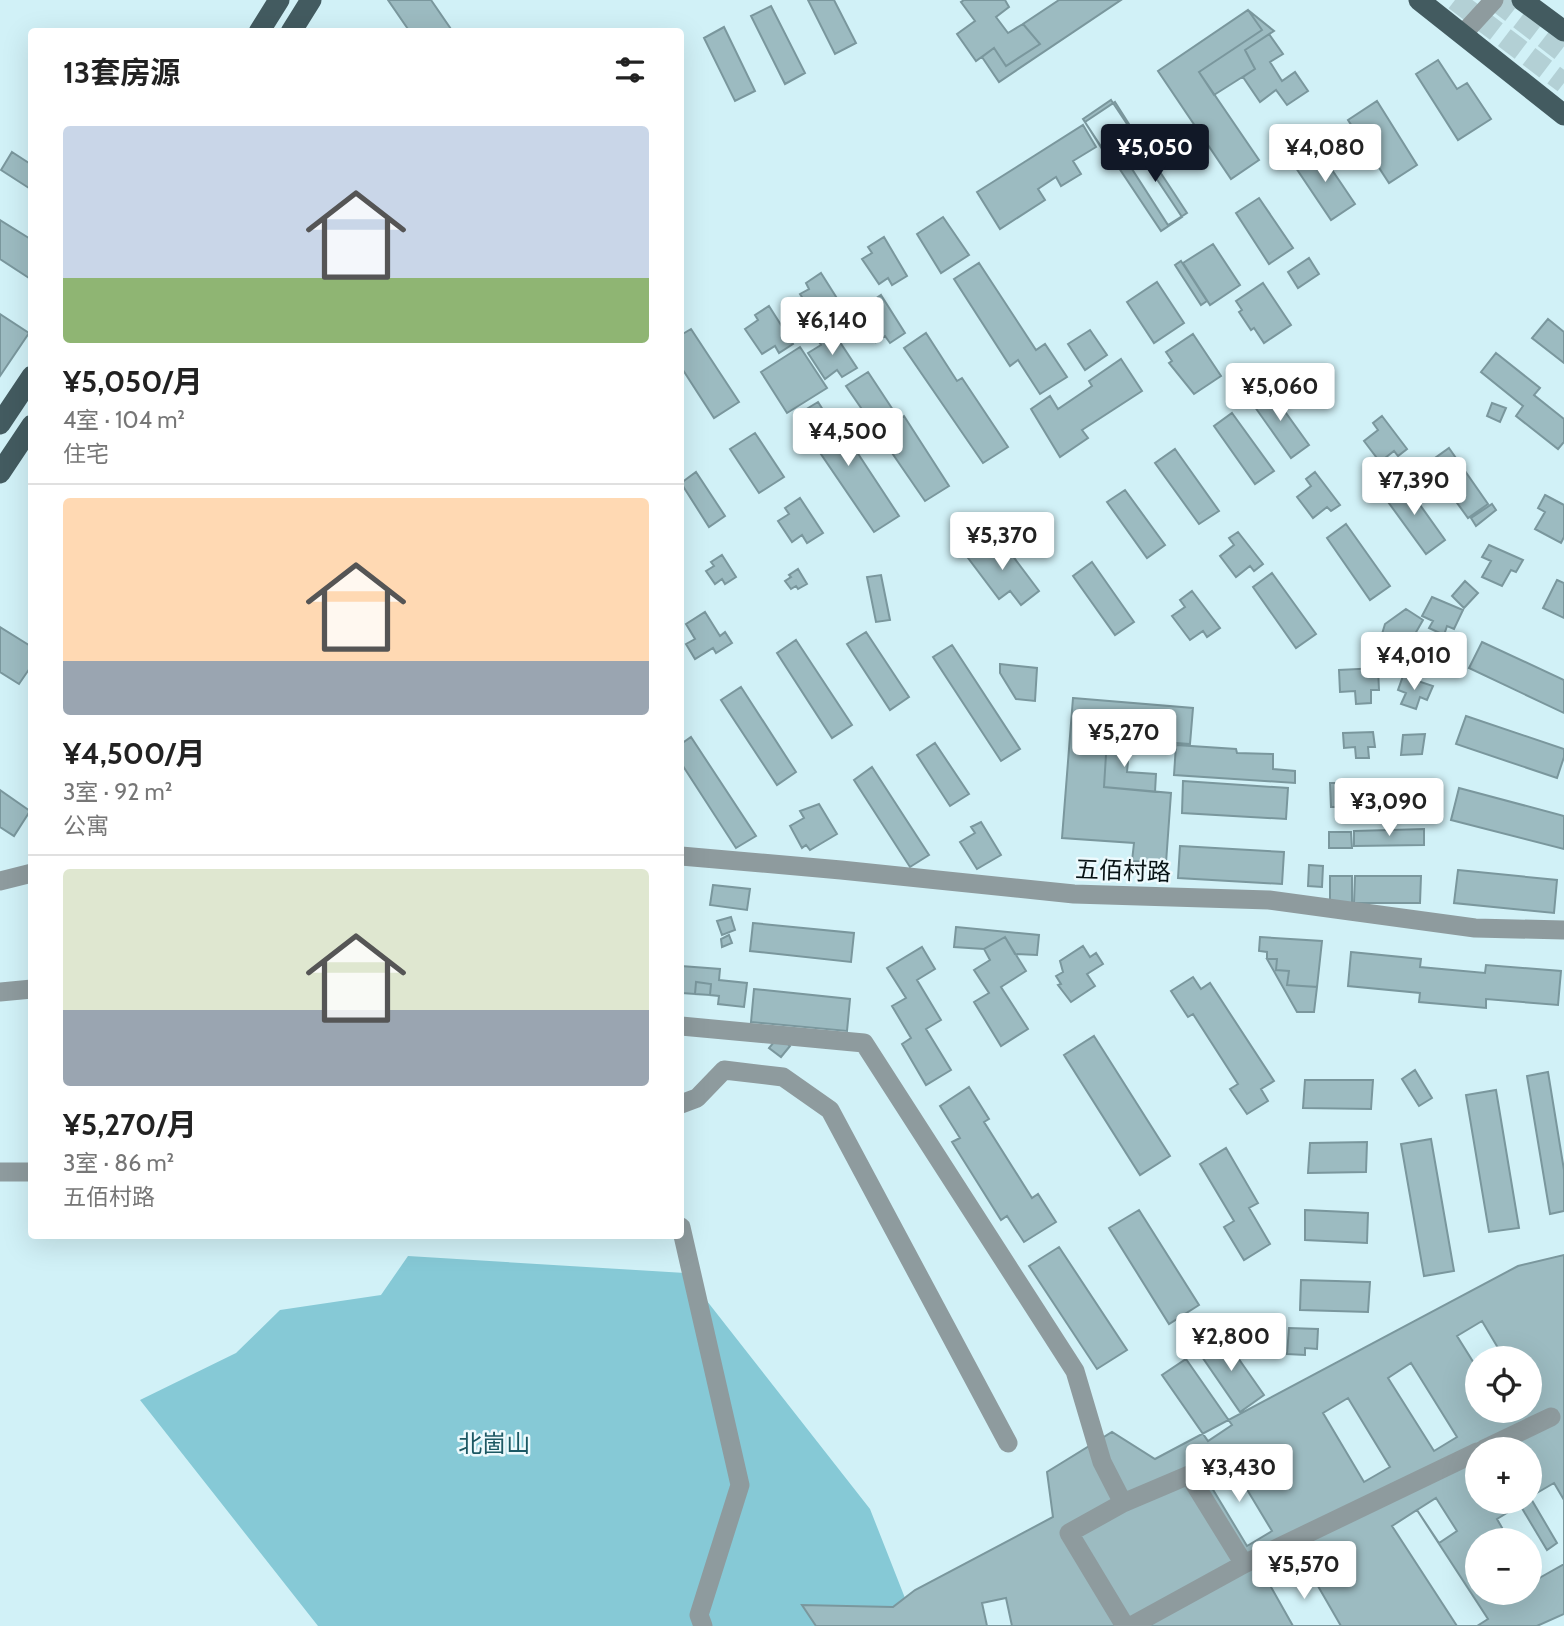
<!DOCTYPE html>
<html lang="zh">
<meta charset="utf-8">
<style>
body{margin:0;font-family:Cabin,"Noto Sans SC",sans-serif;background:#f6f6f6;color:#222;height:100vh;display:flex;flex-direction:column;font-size:26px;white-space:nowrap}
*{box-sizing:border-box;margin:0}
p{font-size:23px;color:#767676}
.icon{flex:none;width:38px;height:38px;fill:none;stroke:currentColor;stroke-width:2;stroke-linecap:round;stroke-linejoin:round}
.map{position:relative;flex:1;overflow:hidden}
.drawer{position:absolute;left:28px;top:28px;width:656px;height:1211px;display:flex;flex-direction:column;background:#fff;border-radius:7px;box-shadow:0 7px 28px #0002}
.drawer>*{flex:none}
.tools{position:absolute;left:1465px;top:1346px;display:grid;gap:14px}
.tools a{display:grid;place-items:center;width:77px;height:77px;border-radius:50%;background:#fff;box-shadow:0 7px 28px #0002;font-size:35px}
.price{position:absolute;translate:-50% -60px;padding:0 16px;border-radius:7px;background:#fff;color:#222;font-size:23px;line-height:46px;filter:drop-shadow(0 2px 4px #0008)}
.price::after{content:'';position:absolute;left:50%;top:42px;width:21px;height:16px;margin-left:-10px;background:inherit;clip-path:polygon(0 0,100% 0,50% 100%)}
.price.active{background:#111827;color:#fff}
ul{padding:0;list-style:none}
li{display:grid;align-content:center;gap:14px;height:371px;padding:0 35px}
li+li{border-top:2px solid #e0e0e0}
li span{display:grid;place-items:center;height:217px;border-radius:7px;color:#555}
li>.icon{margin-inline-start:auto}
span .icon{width:126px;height:126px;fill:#fffc;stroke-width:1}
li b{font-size:30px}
h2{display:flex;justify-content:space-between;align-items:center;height:84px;padding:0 35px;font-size:30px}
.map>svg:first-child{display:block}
</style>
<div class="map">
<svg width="1564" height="1626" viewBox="0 0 1564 1626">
<rect width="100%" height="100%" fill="#d1f1f7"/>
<path fill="#86c9d6" d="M408,1256L685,1273L870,1509L916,1626H318L140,1400L236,1353L280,1310L381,1295Z"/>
<path fill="#9cbbc1" stroke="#7a979d" stroke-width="2" fill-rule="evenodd" d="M388,0H431L453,32H410Z
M808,0H834L856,43L835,54Z
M964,0H1005L1009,7L996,17L1008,33L1023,24L1040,44L1006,66L994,48L976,61L957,34L975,21L961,2Z
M1059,0H1121L999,82L982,57L994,48L1006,66L1040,44L1023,24Z
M771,6L805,73L785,84L751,16Z
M1248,10L1274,31L1245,50L1255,69L1214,95L1199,72L1262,30Z
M1248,10L1262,30L1199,72L1259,160L1231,179L1158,71Z
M724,27L755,91L735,101L704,38Z
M1269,34L1283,54L1270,62L1282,81L1295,72L1308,91L1287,105L1276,90L1260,102L1243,77L1255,69L1245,50Z
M1438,60L1457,89L1467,83L1491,119L1458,140L1416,74Z
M1111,100L1135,136L1106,154L1083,119Z
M1377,101L1417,165L1389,183L1348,120Z
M1115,102L1141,143L1111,163L1085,122Z
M1083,125L1096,147L1073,161L1081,174L1061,186L1056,177L1038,189L1045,200L1000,229L977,192Z
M1141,143L1187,213L1168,225L1123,155Z
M1134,145L1182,217L1161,231L1113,159Z
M1318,149L1355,204L1331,220L1294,165Z
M12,152L32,165V190L1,170Z
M1259,198L1293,248L1269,264L1236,213Z
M943,217L969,255L941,273L917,234Z
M0,220L32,240V275L29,278L0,259Z
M884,237L907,276L892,285L888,278L879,284L862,259L872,253L868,247Z
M1213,244L1240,285L1210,305L1183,263Z
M1309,258L1319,274L1298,288L1288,272Z
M1181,261L1207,301L1201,305L1175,265Z
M979,263L1036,350L1045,344L1067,377L1040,394L1018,360L1010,366L954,279Z
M821,273L845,311L830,320L825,314L816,319L800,294L809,289L806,283Z
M1157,282L1184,323L1154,343L1127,302Z
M1263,283L1291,325L1264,343L1254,328L1251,330L1239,312L1242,310L1236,301Z
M881,295L905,333L890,343L885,336L876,342L860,316L869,310L866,305Z
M769,306L793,344L779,353L775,346L762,354L745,329L758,320L755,315Z
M0,314L29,333L0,376Z
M1548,319L1564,332V363L1532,338Z
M691,329L739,402L714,418L681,367V335Z
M832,330L857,368L842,377L837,370L825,379L808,353L821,345L818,340Z
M1090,330L1107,355L1085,370L1068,344Z
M926,333L957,381L962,378L1008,447L983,463L904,348Z
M1193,334L1221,376L1194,394L1169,363L1172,361L1166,352Z
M800,347L827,388L787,413L761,372Z
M1496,353L1540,388L1534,395L1564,419V442L1558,449L1516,416L1523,406L1481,372Z
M1121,359L1142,391L1082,430L1088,438L1060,457L1031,409L1050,396L1058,409L1092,386L1089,381Z
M868,372L899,419L904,416L949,486L925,501L846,386Z
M1268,388L1309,445L1291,458L1250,400Z
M818,402L848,449L853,446L899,516L874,532L795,416Z
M1492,403L1506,408L1500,422L1487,416Z
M1232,413L1274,471L1255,484L1214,426Z
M1382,416L1407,449L1398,456L1394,451L1380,462L1364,441L1378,430L1373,423Z
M755,433L784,477L759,493L730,449Z
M1449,448L1488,504L1468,518L1428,463Z
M1175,449L1219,511L1199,524L1155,463Z
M696,472L725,516L709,527L681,483Z
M1315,472L1340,505L1331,511L1327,507L1313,518L1297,497L1311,486L1306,479Z
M1403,481L1445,540L1426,554L1383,495Z
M1125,490L1165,545L1147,558L1107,502Z
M1545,495L1564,505V537L1561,543L1535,529L1545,512L1538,508Z
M800,498L823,533L807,543L802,535L792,542L778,521L789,514L785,508Z
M1492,504L1496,510L1476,526L1471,518Z
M1346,524L1390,586L1370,600L1327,538Z
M1238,532L1263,564L1254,571L1250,566L1236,577L1220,556L1234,545L1229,538Z
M1000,539L1039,591L1021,605L1010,591L999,599L962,550L971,543L980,555Z
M1489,545L1523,560L1516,572L1511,570L1502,586L1482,577L1491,561L1482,557Z
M722,555L736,577L725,584L722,579L715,584L706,571L714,566L711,562Z
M1092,562L1134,622L1115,635L1073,576Z
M798,569L807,584L798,589L796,586L791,589L785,581L791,577L789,575Z
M1272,573L1316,634L1296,648L1253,587Z
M881,575L890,620L876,622L867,577Z
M1557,580L1564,583V618L1543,608Z
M1465,581L1478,593L1464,608L1452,596Z
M1192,591L1220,628L1207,637L1203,631L1190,640L1172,616L1185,607L1180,600Z
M1432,597L1463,610L1454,629L1447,626L1444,635L1429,628L1433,621L1422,616Z
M1406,609L1423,620L1411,641L1398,635L1395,641L1382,634L1385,624Z
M705,612L720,636L725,632L732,643L716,653L713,648L695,659L686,644L695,639L686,624Z
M0,627L32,647V665L19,684L0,672Z
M866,632L909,697L890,710L847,644Z
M796,640L852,725L832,738L777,653Z
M1482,642L1564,680V713L1469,668Z
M952,645L1020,749L1001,761L933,657Z
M1000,664L1037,668L1035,701L1016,699L1000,673Z
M1378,668L1379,690H1371V703L1356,704L1355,691L1340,692L1339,670Z
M1403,676L1433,686L1427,700L1420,697L1416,709L1401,704L1406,693L1398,690Z
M741,687L796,772L777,785L721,700Z
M1073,698L1193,708L1190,744L1107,738L1104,787L1171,793L1166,863L1132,861L1134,843L1062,838Z
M1466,716L1564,749V757L1557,778L1456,744Z
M1373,732L1375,747H1368L1369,758H1356L1355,747L1344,748L1343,733Z
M1425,734L1422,754L1401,755L1403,735Z
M691,737L756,836L736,848L681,763V744Z
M1107,738L1130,739L1127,772L1156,774L1155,792L1104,787Z
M935,743L969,794L950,806L917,755Z
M1176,745L1236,749L1237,753L1273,754V769L1295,771V783L1174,775Z
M872,767L929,855L910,867L854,780Z
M1183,781L1288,788L1286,819L1182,813Z
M1425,781V802L1347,805V784Z
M1330,783H1345V807H1331Z
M1459,788L1564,816V849L1451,820Z
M0,790L30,811L14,836L0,827Z
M819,804L837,834L810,850L806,845L802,848L790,826L804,818L800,811Z
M981,822L1001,855L977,869L960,842L975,833L971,827Z
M1424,829V845L1354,846V831Z
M1329,832H1351L1352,848H1329Z
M1180,846L1284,852L1282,884L1178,878Z
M1309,865L1323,866L1322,887L1308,886Z
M1458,870L1557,880L1554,913L1454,903Z
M1330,876H1352V903H1330Z
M1355,876H1421L1420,903H1354Z
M713,885L750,889L747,910L710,905Z
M731,917L735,930L722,935L717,921Z
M753,923L854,933L851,962L750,951Z
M956,927L1039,935L1037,955L1015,954L1005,937L984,949L954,947Z
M729,935L732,943L722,947L721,939Z
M1005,937L1026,971L1001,987L1028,1029L1001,1046L974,1002L989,993L974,970L990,960L984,949Z
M1260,937L1322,941L1317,987L1287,985L1289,971L1276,970L1277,959H1267V952L1259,951Z
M1083,946L1090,957L1096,953L1103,964L1087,974L1095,986L1071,1002L1058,985L1061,984L1056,976L1063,972L1060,961Z
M922,947L935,969L917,980L941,1020L926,1029L951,1070L926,1085L902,1044L911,1038L892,1006L906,998L887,968Z
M1351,952L1421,959L1420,967L1485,973L1486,965L1561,971L1558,1005L1486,999V1008L1419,1002L1420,993L1348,986Z
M1267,959H1277L1276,970L1289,971L1287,985L1317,987L1314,1012H1297Z
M681,966L720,969L719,980L747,983L744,1007L718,1004L719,996L710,995L711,984L696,982L695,994L682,993Z
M1193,977L1201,989L1210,983L1274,1081L1261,1089L1268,1101L1247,1114L1230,1089L1238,1084L1193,1014L1188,1017L1171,991Z
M696,982L711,984L710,995L695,994Z
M754,989L850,999L847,1031L751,1022Z
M779,1036L790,1046L781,1057L769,1048Z
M1094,1036L1170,1156L1140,1175L1064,1055Z
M1415,1070L1432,1098L1419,1106L1402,1079Z
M1548,1072L1564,1170V1211L1550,1214L1527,1076Z
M1305,1080H1373L1371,1109L1303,1108Z
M969,1087L989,1119L984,1122L1032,1198L1038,1194L1056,1222L1024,1242L1007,1216L1001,1220L952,1142L960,1138L940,1106Z
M1496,1090L1519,1228L1489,1232L1466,1095Z
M1431,1139L1454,1271L1424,1276L1401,1144Z
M1367,1142L1366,1172L1308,1173L1310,1143Z
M1226,1148L1258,1203L1249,1208L1270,1244L1244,1260L1224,1227L1234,1221L1200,1164Z
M1139,1210L1199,1305L1169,1324L1109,1228Z
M1305,1210L1368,1213L1367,1243L1305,1240Z
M1059,1247L1127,1350L1097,1369L1029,1266Z
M1564,1255V1614L1537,1626H816L802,1605L893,1607L915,1590L1053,1517L1047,1472L1112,1432L1155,1459L1518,1266ZM1477,1358H1530V1410H1477ZM1477,1449H1530V1502H1477ZM1477,1540H1530V1592H1477Z
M1301,1280L1370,1282L1368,1312L1300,1310Z
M1482,1321L1504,1358H1477V1368L1457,1336Z
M1289,1328L1318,1329L1317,1349L1305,1348V1355L1287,1354Z
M1222,1335L1264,1395L1240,1412L1198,1351Z
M1186,1359L1232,1425L1208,1441L1162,1375Z
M1411,1363L1457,1437L1434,1451L1388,1378Z
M1348,1398L1390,1467L1364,1482L1323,1413Z
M1502,1410H1521L1507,1419Z
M1231,1463L1272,1531L1247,1546L1206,1478Z
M1554,1483L1564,1500V1564L1534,1581L1530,1574V1540H1509L1497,1519L1520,1505L1547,1550L1557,1543L1530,1497Z
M1436,1498L1457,1531L1439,1543L1417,1510Z
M1417,1510L1488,1619L1477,1626H1457L1392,1526Z
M1307,1567L1341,1626H1293L1271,1587Z
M1006,1598L1012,1626H987L982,1603Z"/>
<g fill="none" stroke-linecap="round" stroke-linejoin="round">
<path stroke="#b3d0d5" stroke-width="21" stroke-dasharray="21 10" stroke-linecap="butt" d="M1455,0L1564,83
M1495,0L1564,53"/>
<path stroke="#8e9b9e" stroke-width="19" d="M1462,35L1494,0
M681,856L841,870L1074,894L1269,900L1475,928L1564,930
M0,881L32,873
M0,992L32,989
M681,1026L864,1043L1075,1371L1102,1462L1123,1503L1189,1475L1244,1564
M681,1104L697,1098L724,1070L783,1077L830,1110L1008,1443
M0,1172H32
M681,1227L740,1485L699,1615L703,1626
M1484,1449L1551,1417
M1123,1503L1069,1533L1125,1626
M1131,1626L1244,1564L1477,1452"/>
<path stroke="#435b60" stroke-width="21" d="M1419,0L1564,115
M1522,0L1564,31
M259,32L279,0
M291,32L311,0
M0,424L32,376
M0,473L32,425"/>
</g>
<g text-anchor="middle" stroke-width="5" stroke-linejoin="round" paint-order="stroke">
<g font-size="24" fill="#091416" stroke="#edfafd">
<text transform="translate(1123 871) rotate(2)" y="8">五佰村路</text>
</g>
<g font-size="24" fill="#1c5863" stroke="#edfafd">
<text x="494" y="1452">北崮山</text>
</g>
</g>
</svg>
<div class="tools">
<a><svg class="icon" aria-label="locate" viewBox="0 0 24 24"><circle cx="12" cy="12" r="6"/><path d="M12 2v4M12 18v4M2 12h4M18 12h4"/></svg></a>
<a>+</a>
<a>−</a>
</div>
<b class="price active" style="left:1155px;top:184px">¥5,050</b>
<b class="price" style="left:1325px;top:184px">¥4,080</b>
<b class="price" style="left:832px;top:357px">¥6,140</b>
<b class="price" style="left:1280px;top:423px">¥5,060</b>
<b class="price" style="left:848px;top:468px">¥4,500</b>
<b class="price" style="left:1414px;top:517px">¥7,390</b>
<b class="price" style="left:1002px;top:572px">¥5,370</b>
<b class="price" style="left:1414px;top:692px">¥4,010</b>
<b class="price" style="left:1124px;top:769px">¥5,270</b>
<b class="price" style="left:1389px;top:838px">¥3,090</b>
<b class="price" style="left:1231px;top:1373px">¥2,800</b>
<b class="price" style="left:1239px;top:1504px">¥3,430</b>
<b class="price" style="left:1304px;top:1601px">¥5,570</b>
<section class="drawer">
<h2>13套房源<svg class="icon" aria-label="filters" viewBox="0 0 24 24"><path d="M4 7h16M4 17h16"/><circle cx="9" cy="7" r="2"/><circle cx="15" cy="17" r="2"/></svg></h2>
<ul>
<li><span style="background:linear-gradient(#c9d6e8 70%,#8fb573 0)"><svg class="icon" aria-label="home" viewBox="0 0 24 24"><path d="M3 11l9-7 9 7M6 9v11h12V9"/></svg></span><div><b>¥5,050/月</b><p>4室 · 104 m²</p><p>住宅</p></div></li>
<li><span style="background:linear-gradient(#ffd9b3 75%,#9aa5b1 0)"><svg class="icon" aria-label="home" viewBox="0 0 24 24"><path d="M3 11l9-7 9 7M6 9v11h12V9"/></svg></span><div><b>¥4,500/月</b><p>3室 · 92 m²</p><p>公寓</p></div></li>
<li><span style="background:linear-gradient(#dfe7d0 65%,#9aa5b1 0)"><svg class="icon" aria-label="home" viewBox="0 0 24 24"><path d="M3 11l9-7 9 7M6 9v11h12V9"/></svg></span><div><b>¥5,270/月</b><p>3室 · 86 m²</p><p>五佰村路</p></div></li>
</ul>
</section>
</div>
